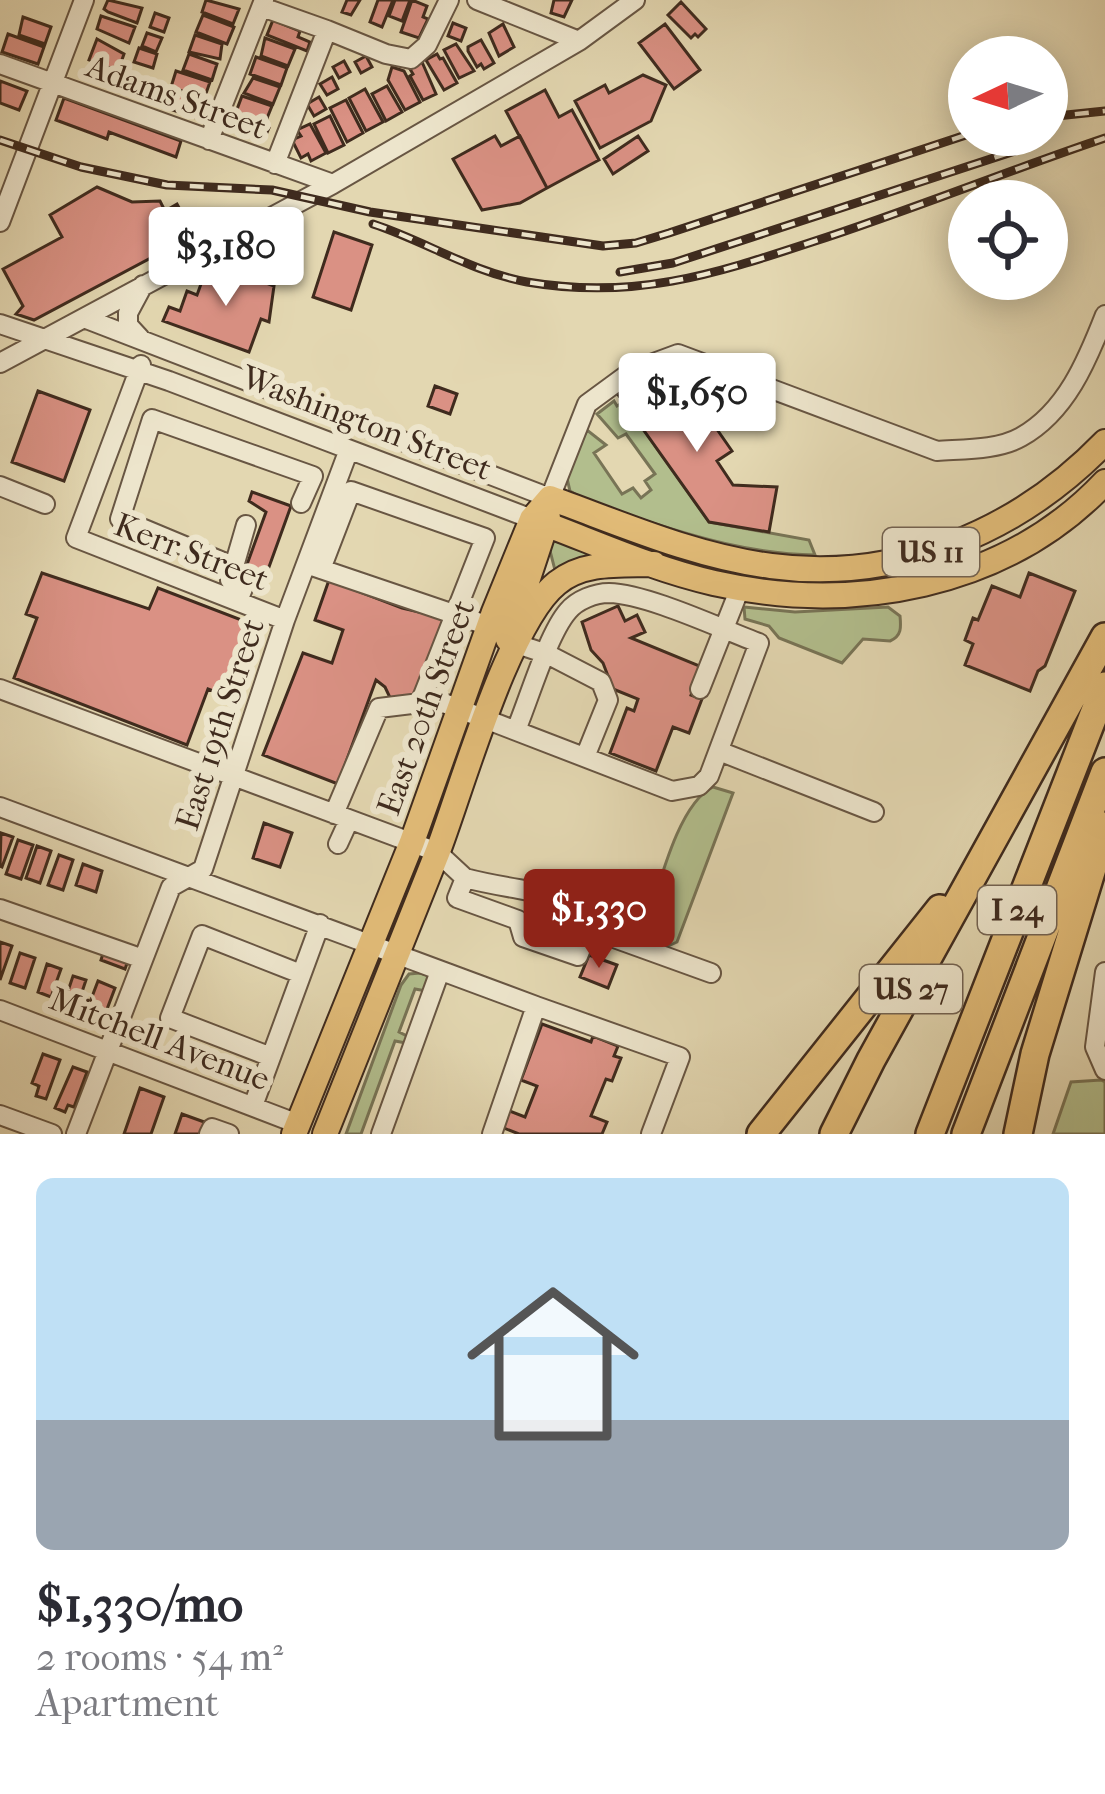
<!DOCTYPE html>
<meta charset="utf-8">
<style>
body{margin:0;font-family:"IM FELL French Canon",serif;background:#f7f7f7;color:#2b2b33;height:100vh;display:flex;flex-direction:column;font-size:45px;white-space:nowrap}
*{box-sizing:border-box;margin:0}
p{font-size:39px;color:#7c7c81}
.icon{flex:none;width:66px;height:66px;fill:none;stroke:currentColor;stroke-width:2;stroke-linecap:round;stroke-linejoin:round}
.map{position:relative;height:1134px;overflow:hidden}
.side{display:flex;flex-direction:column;background:#fff;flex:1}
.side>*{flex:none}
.needle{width:78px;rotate:266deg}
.tools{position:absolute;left:948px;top:36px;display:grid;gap:24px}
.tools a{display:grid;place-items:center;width:120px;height:120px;border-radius:50%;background:#fff;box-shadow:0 6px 30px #0003;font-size:60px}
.price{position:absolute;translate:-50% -102px;padding:0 27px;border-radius:12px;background:#fff;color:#222;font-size:39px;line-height:78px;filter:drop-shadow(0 3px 6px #0008)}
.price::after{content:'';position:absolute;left:50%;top:72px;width:36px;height:27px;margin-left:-18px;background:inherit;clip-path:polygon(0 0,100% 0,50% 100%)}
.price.active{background:#8f2418;color:#fff}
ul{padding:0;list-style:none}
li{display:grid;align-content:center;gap:24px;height:636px;padding:0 36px}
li+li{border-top:3px solid #e1e1e2}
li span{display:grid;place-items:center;height:372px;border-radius:18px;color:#555}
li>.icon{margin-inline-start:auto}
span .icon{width:216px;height:216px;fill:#fffc;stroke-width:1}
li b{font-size:51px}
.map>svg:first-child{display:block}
</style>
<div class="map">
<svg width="1105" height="1134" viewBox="0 0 1105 1134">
<rect width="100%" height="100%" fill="#e3d7b1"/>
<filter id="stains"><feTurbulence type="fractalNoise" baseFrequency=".00167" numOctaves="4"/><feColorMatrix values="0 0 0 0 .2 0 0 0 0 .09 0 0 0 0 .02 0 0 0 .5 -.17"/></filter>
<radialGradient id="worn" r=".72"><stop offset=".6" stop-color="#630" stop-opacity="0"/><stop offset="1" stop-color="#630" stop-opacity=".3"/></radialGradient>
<path fill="#b2be8d" stroke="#787456" stroke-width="3" d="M614,401L617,406L624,402L709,522L809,540L815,555C753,554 698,538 640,519C616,511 591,504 570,491L566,474L587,430L606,445L594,453L622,494L633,488L641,498L651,490L645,481L655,474L626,434L618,438L597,414Z
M547,539L601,553L555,570Z
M744,607L795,612L888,607L900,616C901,627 902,636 890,641L863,639L842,663L779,638L769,626L745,619Z
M713,787L733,793L677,942L666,947L649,941L645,929C658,891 677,804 713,787Z
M420,973L430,976L426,991L415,989L399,1032L409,1037L406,1043L395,1041L361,1134H346L401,985L409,974Z
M1101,1080L1105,1082V1134H1053L1071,1082Z"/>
<path fill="#da9184" stroke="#3f2b1e" stroke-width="3" d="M108,0L142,8L137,23L108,12L104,9Z
M206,0L239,9L233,24L202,12Z
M347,0H360L351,15L342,12Z
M378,0H393L382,27L370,22Z
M395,0H410L402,21L389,16Z
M412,0L427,6L423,17L428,19L419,38L401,32Z
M554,0H572L564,17L551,13Z
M681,2L706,29L698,37L695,34L691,38L668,15Z
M155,13L169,18L164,32L150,27Z
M203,15L234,27L227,44L196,32Z
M101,16L135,27L129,43L97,29Z
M23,17L51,27L45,44L19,35Z
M273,20L300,31L298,37L310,42L307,51L267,35Z
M453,23L466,28L461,41L448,36Z
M503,24L514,47L499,56L489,33Z
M665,24L700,70L674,89L639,43Z
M147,33L162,38L156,52L142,46Z
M8,34L44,47L38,64L2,52Z
M195,35L222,44L220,59L189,52Z
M265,38L295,49L288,66L261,56Z
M97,39L124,54L118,71L89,60Z
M481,40L494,63L484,69L481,64L477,67L468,51V47Z
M456,44L474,71L459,78L444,50Z
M139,48L157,54L153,68L134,62Z
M189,54L217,64L212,80L183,70Z
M437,54L440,59L443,58L457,83L444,90L426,60Z
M366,56L372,67L361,73L355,62Z
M256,57L287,68L281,85L250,74Z
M344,61L350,72L339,78L333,67Z
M422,62L436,94L423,100L410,76L413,74L410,69Z
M392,67L404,71L420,102L405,110L388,80Z
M176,71L210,82L204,99L171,87Z
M643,75L666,85L651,121L600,148L575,101L605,85L609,93Z
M332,77L338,89L327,95L320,84Z
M253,78L280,87L273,104L244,93Z
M0,81L27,91L19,110L0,103Z
M387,86L402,112L386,121L372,94Z
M365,89L383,122L366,131L349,98Z
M545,90L559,117L572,110L599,160L547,188L506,111Z
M173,92L200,101L196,118L164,107Z
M242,96L272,106L265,123L236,112Z
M319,97L326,109L314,116L307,104Z
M64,98L181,141L176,157L109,132L107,139L56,120Z
M346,100L363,133L347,142L330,108Z
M330,116L344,145L328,153L314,124Z
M238,118L269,128L265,137L261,136L259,141L233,131Z
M310,124L326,153L311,161L308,154L301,158L292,140L301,136L297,130Z
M495,136L501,146L520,136L547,188L520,203L482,210L453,159Z
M638,136L648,151L613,174L604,159Z
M97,187L132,202L160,201L165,211L177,204L194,235L34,320L16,314L23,306L3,269L62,237L50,215Z
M334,232L372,245L351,310L313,297Z
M229,269L274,286L269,322L261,319L249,352L163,321L169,307L180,311L187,291L197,295L201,284Z
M649,368L652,380L662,374L686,410L698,402L732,451L717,461L733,485L777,487L769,532L709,522L623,401L632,394L629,390L619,396L616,391Z
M435,386L457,394L450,414L428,406Z
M38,391L90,410L64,481L12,462Z
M252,492L291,506L265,578L245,570L266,512L249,501Z
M42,573L149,609L158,588L262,628L235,699L208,689L187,745L14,678L37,618L26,614Z
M1029,573L1075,591L1045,666L1038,671L1030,691L965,665L973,644L965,640L973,618L978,620L992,586L1020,597Z
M329,580L402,608L445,618L416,698L393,704L385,687L376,680L338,784L263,755L303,653L332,663L343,630L315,620Z
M618,606L625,621L637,615L645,632L631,638L702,667L691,695L702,699L689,733L673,727L656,771L610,753L627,708L634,711L638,699L613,689L603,663L591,650L582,622Z
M264,823L292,833L280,867L253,858Z
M1,833L13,837L2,867L0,866Z
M18,840L33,845L21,879L6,874Z
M37,846L51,851L40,883L26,878Z
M59,855L73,860L63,890L48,885Z
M83,864L102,871L96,892L76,885Z
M544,894L573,906L558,943L529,931L532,923L526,921L535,900L541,902Z
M0,942L12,946L0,980Z
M105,947L130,955L125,969L101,960Z
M20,953L35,958L25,988L10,983Z
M589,955L617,965L608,988L580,977Z
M47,964L61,969L51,997L38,992Z
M73,976L86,980L76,1010L63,1006Z
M98,981L115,988L104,1017L87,1010Z
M542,1024L591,1042L593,1036L618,1046L614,1056L621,1058L612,1081L606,1079L591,1116L607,1122L602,1134H519L501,1127L507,1110L525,1117L537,1086L521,1080Z
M43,1054L60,1060L46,1099L36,1096L39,1086L32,1083Z
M73,1067L87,1072L74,1107L68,1105L65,1112L55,1108Z
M140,1088L164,1097L151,1134H124Z
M182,1114L207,1123L203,1134H175Z"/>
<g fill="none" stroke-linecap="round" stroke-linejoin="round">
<g stroke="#685643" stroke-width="22">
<path id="minor" d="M477,0L579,41
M262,7L327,30
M0,64L333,184
M209,140L264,0
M275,164L327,30L386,54L411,59L427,45L449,0
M0,222L84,0
M84,318L550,498L587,404L632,371L678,354L937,451C963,449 998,450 1021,437C1066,412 1087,361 1105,315
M0,324L169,381L532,519
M140,338L128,325V313L143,285
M0,363L333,184L579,41L635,0
M141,365L76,538L285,620
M0,486L45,504
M312,566L489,626
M235,567L120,519L152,419L313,476L301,503
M321,569L351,491L485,538L420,703L379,708L334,814
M238,601L244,586L230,580L246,525
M517,644L547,654L601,682L608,700L585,757
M0,689L437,852L465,878L457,898L518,920L523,937L578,956L589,929L711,973
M700,689L740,588
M423,695L672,791L699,786L709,776L759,643C721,629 648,594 609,593C595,593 577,600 568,611C548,634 529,699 516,730
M719,751L874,812
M0,807L536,1006L492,1134
M338,844L349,820
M465,878C506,889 546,891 586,904L589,929
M0,909L143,959
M1105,972L1095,1047L1105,1070
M536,1006L680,1057L651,1134
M0,1010L298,1124
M271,1057L170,1018L202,935L301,974
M253,1106L320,924
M0,1115L52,1134
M76,1134L171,887L203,869L285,620L348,452
M209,1134L212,1128L229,1134
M381,1134L440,971"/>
</g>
<g stroke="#3f2b1e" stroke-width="28">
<path id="major" d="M550,498C622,524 694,556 771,566C897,583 1018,532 1105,442
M532,519C592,541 652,569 714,583C852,614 1005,588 1105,482
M508,639L548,518
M294,1134L412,842L494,612L532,519L550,498
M325,1134C362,1039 401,946 438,851C462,788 508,622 557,583C584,561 620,565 654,564"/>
</g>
<g stroke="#3f2b1e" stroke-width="32">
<path id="highway" d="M761,1134L940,909
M834,1134L871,1060L1105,637
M930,1134L1105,686
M966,1134L1105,772
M1018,1134L1035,1054L1105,826"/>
</g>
<use href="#minor" stroke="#ede5cc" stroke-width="18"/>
<use href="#major" stroke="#e2bc78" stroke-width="24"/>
<use href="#highway" stroke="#e2bc78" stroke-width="27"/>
<g stroke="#3f2b1e" stroke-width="9">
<path id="rail" d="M1047,117L1105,111
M0,140L81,167L167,185L272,190L370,212L603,246L636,243L669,233L969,134
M373,224C425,241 472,272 527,282C634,300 712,275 812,242C911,210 1007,171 1105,138
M620,272L673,263L1015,151"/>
</g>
<use href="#rail" stroke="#ede5cc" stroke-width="4.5" stroke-dasharray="14" stroke-linecap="butt"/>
</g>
<g text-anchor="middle" stroke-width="12" stroke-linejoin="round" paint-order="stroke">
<g fill="#ede5cc" stroke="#736352" stroke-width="3">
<rect x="883" y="528" width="96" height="48" rx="9"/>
<rect x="978" y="886" width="78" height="48" rx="9"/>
<rect x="860" y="965" width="102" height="48" rx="9"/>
</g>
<g font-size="30" font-weight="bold" fill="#3f2b1e">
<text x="931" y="562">US 11</text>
<text x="1017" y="920">I 24</text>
<text x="911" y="999">US 27</text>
</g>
<g font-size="33" fill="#3f2b1e" stroke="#ede5cc">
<text transform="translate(177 96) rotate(20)" y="12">Adams Street</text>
<text transform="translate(367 422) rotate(21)" y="12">Washington Street</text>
<text transform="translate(192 551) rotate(21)" y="12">Kerr Street</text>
<text transform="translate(425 707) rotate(-70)" y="12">East 20th Street</text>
<text transform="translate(219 724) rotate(-72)" y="12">East 19th Street</text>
<text transform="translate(160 1038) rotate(21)" y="12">Mitchell Avenue</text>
</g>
</g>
<rect width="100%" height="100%" filter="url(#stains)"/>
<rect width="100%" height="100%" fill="url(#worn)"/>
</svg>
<div class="tools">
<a><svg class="needle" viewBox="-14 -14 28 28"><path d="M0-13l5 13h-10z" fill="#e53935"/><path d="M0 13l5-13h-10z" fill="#7c7c81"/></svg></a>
<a><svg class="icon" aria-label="locate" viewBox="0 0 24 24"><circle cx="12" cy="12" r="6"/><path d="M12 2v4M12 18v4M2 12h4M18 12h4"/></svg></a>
</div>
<b class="price" style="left:226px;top:309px">$3,180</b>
<b class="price" style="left:697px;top:455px">$1,650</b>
<b class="price active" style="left:599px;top:971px">$1,330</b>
</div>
<section class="side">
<ul>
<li><span style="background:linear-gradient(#bfe0f5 65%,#9aa5b1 0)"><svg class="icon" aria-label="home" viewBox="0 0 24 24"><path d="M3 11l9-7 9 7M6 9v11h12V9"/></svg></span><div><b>$1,330/mo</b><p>2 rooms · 54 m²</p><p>Apartment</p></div></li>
</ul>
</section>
